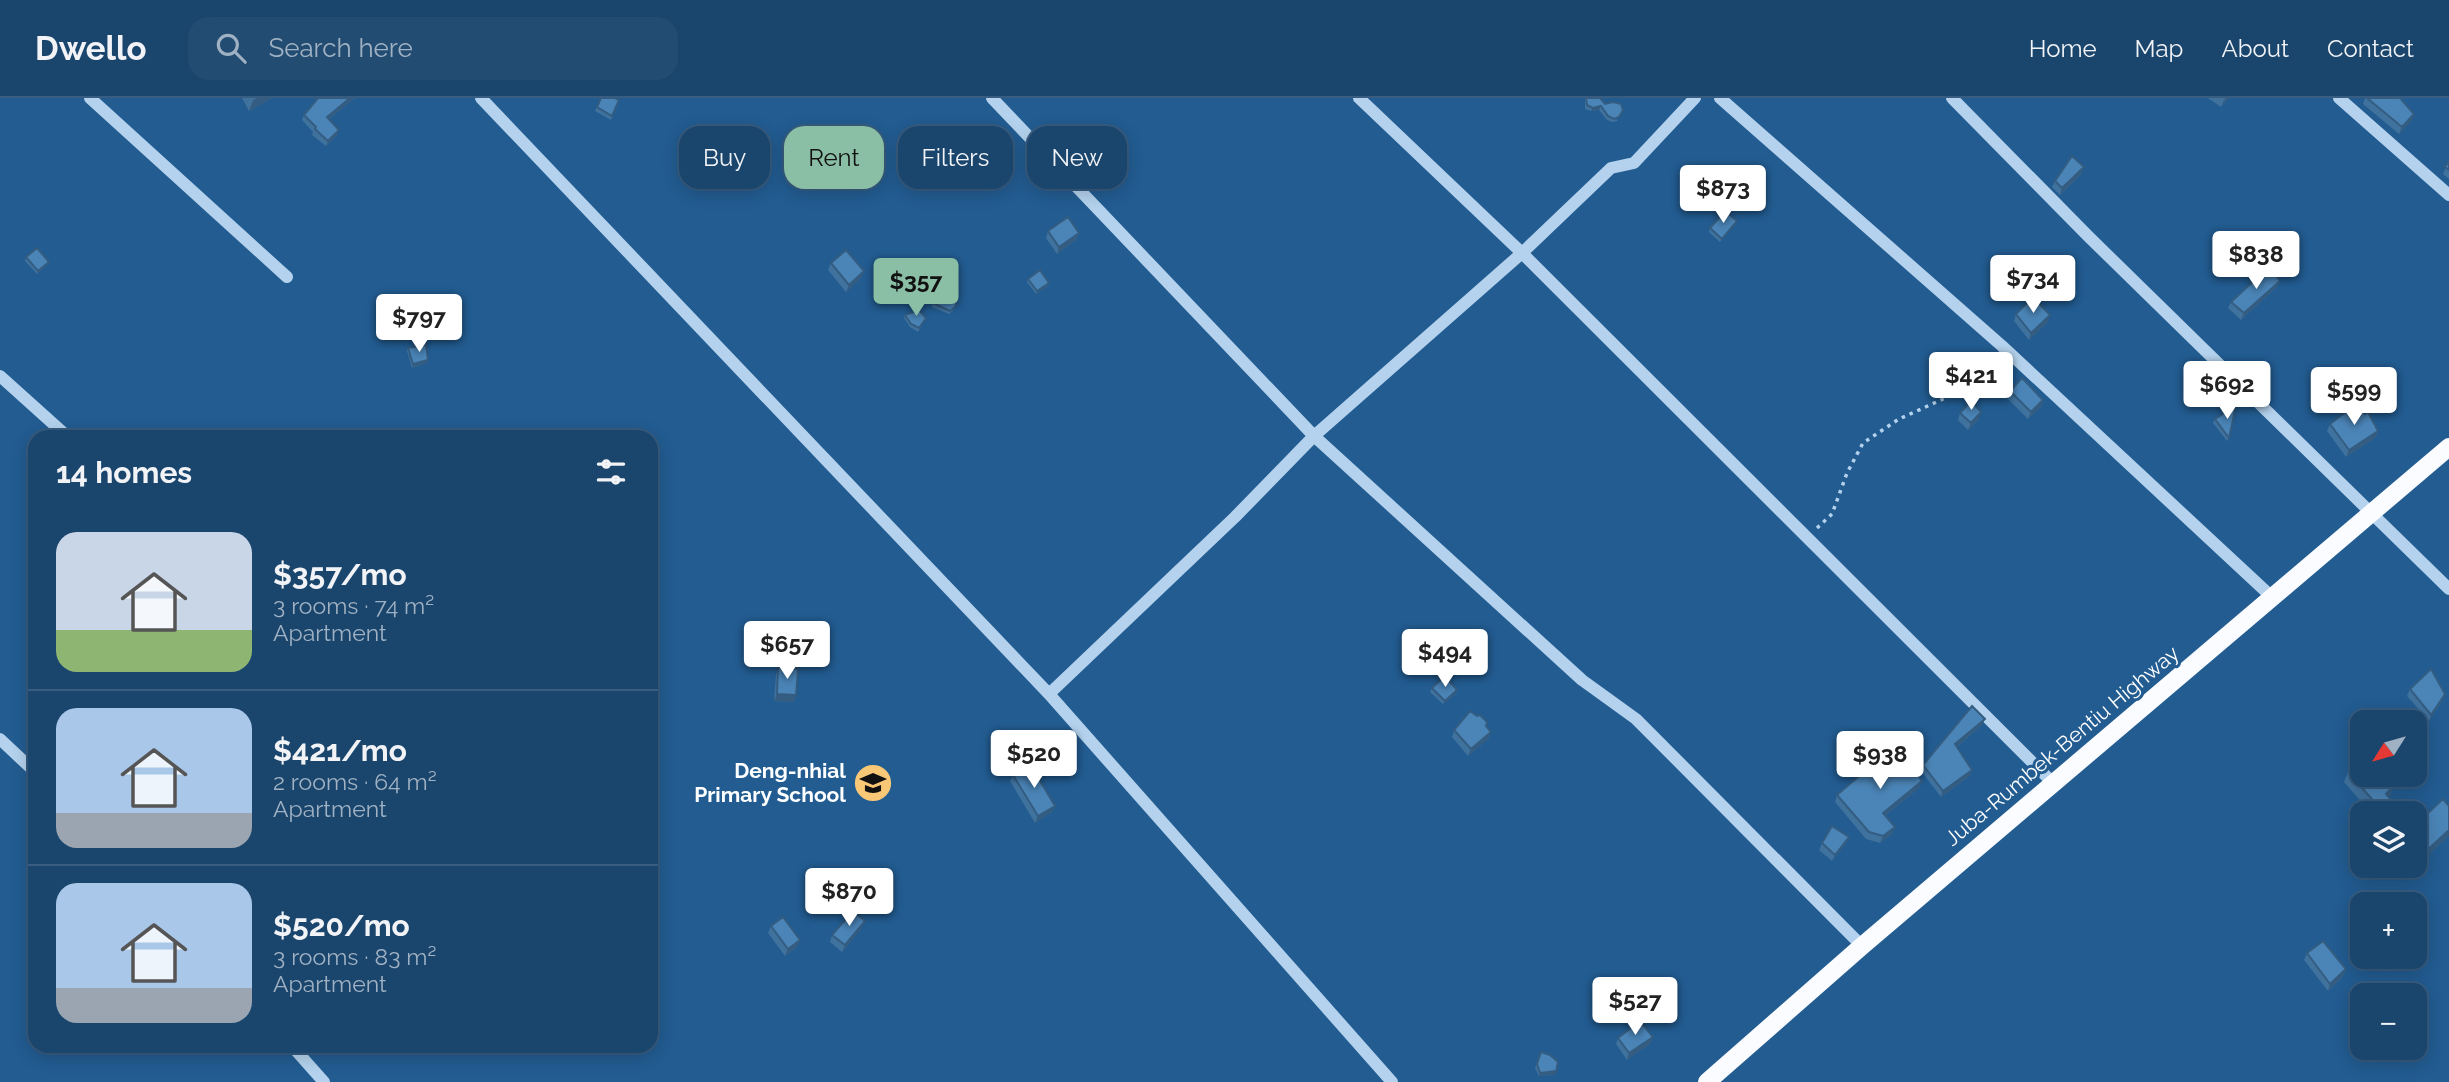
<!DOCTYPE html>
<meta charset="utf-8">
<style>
body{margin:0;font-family:Raleway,sans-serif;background:#234c72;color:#f1f3f6;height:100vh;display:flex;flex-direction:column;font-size:26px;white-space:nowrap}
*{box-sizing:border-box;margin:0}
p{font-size:23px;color:#9fb1c2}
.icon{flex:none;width:38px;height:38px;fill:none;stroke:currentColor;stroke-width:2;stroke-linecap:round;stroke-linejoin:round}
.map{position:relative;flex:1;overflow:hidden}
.drawer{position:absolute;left:28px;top:332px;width:630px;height:623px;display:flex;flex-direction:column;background:#1a456d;border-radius:21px;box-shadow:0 4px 18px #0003,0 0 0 2px #385d80}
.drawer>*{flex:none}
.banner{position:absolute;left:679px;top:28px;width:665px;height:63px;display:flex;gap:14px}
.needle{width:46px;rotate:233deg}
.tools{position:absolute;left:2350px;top:612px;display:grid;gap:14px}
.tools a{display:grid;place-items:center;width:77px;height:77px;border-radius:14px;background:#1a456d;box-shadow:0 4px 18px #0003,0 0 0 2px #385d80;font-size:35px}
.price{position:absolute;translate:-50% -60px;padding:0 16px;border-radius:7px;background:#fff;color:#222;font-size:23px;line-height:46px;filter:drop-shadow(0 2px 4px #0008)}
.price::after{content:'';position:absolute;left:50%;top:42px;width:21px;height:16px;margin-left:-10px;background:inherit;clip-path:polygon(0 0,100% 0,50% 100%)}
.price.selected{background:#8abfa5;color:#111}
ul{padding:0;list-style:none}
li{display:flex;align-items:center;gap:21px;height:175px;padding:0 28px}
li+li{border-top:2px solid #385d80}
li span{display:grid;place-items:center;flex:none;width:196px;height:140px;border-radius:21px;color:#555}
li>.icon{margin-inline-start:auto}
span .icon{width:84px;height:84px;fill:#fffc;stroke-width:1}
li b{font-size:30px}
h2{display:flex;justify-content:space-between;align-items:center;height:84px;padding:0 28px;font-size:30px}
.tag{padding:0 24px;border-radius:21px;background:#1a456d;box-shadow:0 4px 18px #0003,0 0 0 2px #385d80;font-size:24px;line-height:63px}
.tag.selected{background:#8abfa5;color:#111}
header{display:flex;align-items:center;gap:42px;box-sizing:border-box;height:98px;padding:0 35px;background:#1a456d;border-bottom:2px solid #385d80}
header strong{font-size:33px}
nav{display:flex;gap:38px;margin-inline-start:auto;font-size:24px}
.search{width:490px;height:63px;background:#234c72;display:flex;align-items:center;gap:18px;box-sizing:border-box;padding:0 24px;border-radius:21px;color:#9fb1c2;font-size:26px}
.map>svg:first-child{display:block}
</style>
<header>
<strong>Dwello</strong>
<div class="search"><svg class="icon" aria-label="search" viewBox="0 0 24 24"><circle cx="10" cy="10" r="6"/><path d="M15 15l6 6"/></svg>Search here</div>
<nav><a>Home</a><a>Map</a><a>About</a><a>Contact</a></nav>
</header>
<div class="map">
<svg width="2449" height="984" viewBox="0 0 2449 984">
<rect width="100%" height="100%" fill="#225c91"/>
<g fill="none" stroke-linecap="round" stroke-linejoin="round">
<path stroke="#b4d2ed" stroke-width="3.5" stroke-dasharray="3.5 5" stroke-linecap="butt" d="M1817,430L1832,416L1847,375L1863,345L1899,321L1952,297L1991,259"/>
<path stroke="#b4d2ed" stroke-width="12" d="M90,0L287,179
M481,0L1049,596L1392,984
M992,0L1314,338L1582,582L1636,621L1862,848
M1359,0L1522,155L2053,685
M1720,0L2002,248L2273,500
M1952,0L2089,139L2449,491
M2339,0L2449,97
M0,278L69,340
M1049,596L1235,419L1314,338L1522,155L1611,70L1634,65L1695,0
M0,641L35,674
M292,948L324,984"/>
<path stroke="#fafcff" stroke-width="18" d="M1707,984L1862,848L2449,349"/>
</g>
<path fill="#40729e" d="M242,0H272L249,13Z
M318,0H355L329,21L337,37L326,48L312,37L313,34L302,22L304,17Z
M1585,0H1600L1618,23L1612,24L1607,22L1599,12L1591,13L1585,11Z
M2208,0H2229L2221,9Z
M2365,0H2400L2414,16L2412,22L2399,36L2363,6Z
M619,2L611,22L595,13L597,9Z
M2449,63V81L2443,76Z
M2084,69L2081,76L2060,97L2052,89L2055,83Z
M1736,126L1720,144L1709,134L1710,130Z
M1048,133L1079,135L1076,142L1057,156L1046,140Z
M26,159L47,167L37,176L25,163Z
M831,165L864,173L861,180L846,194L828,172Z
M1028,181L1049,185L1048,188L1036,196L1027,184Z
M2280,183L2277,189L2241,222L2228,210L2231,204Z
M933,205L954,212L949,216L932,209Z
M2016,216L2048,224L2029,242L2014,223Z
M905,217L926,220L918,234L910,229L904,220Z
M408,250L427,265L412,270L407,253Z
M2010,293L2043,302L2041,309L2028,321L2007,300Z
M1960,315L1979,321L1968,332L1958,322Z
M2365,316L2378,333L2375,340L2346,359L2327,333L2330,326Z
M2215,321L2229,340L2227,343L2213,325Z
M778,569L796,597L794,604L774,603L776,576Z
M1432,590L1457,592L1456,596L1443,606L1430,594Z
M2410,591L2445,596L2442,603L2429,623L2407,598Z
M1982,627L1957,649L1972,672L1970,678L1941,699L1921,673L1923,667Z
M1486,628L1491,634L1488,641L1468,658L1452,639L1454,632Z
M2348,674L2391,696L2372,716L2344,684Z
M1013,677L1052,714L1035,725L1010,683Z
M1922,683L1919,690L1886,717L1895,729L1892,736L1880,745L1866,741L1835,704L1837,697Z
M2449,708V738L2420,765L2415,759V716L2425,718Z
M1849,739L1846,745L1832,763L1819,752L1822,745Z
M771,828L797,849L785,858L768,835Z
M862,830L842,854L830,844L832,837Z
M2307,855L2346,871L2343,878L2328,893L2304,862Z
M1653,939L1650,946L1627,962L1616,946L1618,940Z
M1541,954L1556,973L1555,977L1539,978L1535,970Z"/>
<path fill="#345d81" d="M257,0H272L249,13L253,2Z
M350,0H355L325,24L327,19Z
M2226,0H2229L2221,9L2224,2Z
M1601,8L1599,12L1591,13L1593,10Z
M2414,16L2412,22L2399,36L2402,29Z
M339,32L337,37L326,48L328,43Z
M2084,69L2081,76L2060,97L2062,90Z
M1737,123L1736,126L1720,144L1722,141Z
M1079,135L1076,142L1057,156L1059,149Z
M49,164L47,167L37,176L38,173Z
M864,173L861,180L846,194L849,187Z
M2280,183L2277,189L2241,222L2244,215Z
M1049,185L1048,188L1036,196L1037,193Z
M2050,217L2048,224L2029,242L2031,235Z
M428,262L427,265L412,270L413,266Z
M2043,302L2041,309L2028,321L2031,314Z
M1981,314L1979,321L1968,332L1971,325Z
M2378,333L2375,340L2346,359L2349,352Z
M1457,592L1456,596L1443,606L1445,603Z
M777,596L796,597L794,604L774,603Z
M2445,596L2442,603L2429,623L2431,617Z
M1985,621L1982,627L1953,652L1955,646Z
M1491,634L1488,641L1468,658L1471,651Z
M1972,672L1970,678L1941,699L1943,693Z
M1922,683L1919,690L1881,721L1883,715Z
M2395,686L2391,696L2382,706L2386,696Z
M1055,708L1052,714L1035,725L1038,718Z
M1895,729L1892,736L1880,745L1883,738Z
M2449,732V738L2420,765L2424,755Z
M1849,739L1846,745L1832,763L1835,757Z
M865,823L862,830L842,854L845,847Z
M800,842L797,849L785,858L788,851Z
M2346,871L2343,878L2328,893L2330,886Z
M1653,939L1650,946L1627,962L1629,955Z
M1556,973L1555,977L1539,978L1540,975Z"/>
<path fill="#4b85b8" stroke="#345d81" stroke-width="2" d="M318,0H350L327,19L339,32L328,43L315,31L316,29L304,17Z
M601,0H615L619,2L612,18L597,9Z
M1586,0H1600L1605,6L1613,4L1621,6L1623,12L1619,19L1614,21L1608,18L1601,8L1593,10L1587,7Z
M2367,0H2400L2414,16L2402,29Z
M2072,58L2084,69L2062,90L2055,83Z
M2449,63V72L2445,69Z
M1725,113L1737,123L1722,141L1710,130Z
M1068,119L1079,135L1059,149L1048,133Z
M37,150L49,164L38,173L26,159Z
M846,152L864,173L849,187L831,165Z
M2269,169L2280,183L2244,215L2231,204Z
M1040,172L1049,185L1037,193L1028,181Z
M948,194L954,198L957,203L955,209L950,213L933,205Z
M2033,199L2050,217L2031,235L2016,216Z
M919,212L926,220L919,230L911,226L905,217Z
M426,247L428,262L413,266L408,250Z
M2022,280L2043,302L2031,314L2010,293Z
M1971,303L1981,314L1971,325L1960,315Z
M2359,304L2365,316L2368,314L2378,333L2349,352L2330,326Z
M2236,308L2229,340L2215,321Z
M778,569L798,571L796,597L777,596Z
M2431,571L2445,596L2431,617L2410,591Z
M1445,578L1457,592L1445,603L1432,590Z
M1972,608L1985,621L1955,646L1972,672L1943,693L1923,667Z
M1470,613L1477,618L1480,617L1487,624L1486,628L1491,634L1471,651L1454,632Z
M1895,647L1922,683L1883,715L1895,729L1883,738L1869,734L1837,697Z
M2362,655V677H2386L2395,686L2386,696L2404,716H2372L2378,708L2348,674Z
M1030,666L1055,708L1038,718L1013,677Z
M2443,701L2449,708V732L2424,755L2415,745V716H2408L2415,709L2425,718Z
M1832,728L1849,739L1835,757L1822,745Z
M853,813L865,823L845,847L832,837Z
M783,819L800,842L788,851L771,828Z
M2323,843L2346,871L2330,886L2307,855Z
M1640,923L1653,939L1629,955L1618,940Z
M1541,954L1550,957L1558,964L1556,973L1540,975L1537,966Z"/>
<defs>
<g id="school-disc" transform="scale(2.0125)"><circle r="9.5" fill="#f8c876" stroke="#225c91"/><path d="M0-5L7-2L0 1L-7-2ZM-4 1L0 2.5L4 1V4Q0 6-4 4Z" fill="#111"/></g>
</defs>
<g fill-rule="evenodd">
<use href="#school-disc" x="873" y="685"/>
</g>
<g text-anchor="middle" stroke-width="6" stroke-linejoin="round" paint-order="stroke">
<g font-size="21" fill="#fff" stroke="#225c91">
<text transform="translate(2062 648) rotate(-40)" y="7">Juba-Rumbek-Bentiu Highway</text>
</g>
<g font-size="21" font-weight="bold" fill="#fff" stroke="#225c91" text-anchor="end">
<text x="846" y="680">Deng-nhial<tspan x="846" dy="24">Primary School</tspan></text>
</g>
</g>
</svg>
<div class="tools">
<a><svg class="needle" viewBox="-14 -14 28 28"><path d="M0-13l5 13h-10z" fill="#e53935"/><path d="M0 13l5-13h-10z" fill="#9fb1c2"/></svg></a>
<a><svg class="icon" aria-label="layers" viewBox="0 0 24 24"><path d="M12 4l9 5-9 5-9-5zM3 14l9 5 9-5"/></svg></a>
<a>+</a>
<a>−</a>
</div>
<b class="price" style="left:1723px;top:127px">$873</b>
<b class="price" style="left:2256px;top:193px">$838</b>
<b class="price" style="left:2033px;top:217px">$734</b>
<b class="price selected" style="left:916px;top:220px">$357</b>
<b class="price" style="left:419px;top:256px">$797</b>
<b class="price" style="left:1971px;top:314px">$421</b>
<b class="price" style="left:2227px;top:323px">$692</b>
<b class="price" style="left:2354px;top:329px">$599</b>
<b class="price" style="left:787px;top:583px">$657</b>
<b class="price" style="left:1445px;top:591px">$494</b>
<b class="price" style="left:1034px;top:692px">$520</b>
<b class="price" style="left:1880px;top:693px">$938</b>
<b class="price" style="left:849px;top:830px">$870</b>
<b class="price" style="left:1635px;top:939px">$527</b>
<div class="banner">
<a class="tag">Buy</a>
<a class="tag selected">Rent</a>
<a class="tag">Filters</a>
<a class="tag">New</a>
</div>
<section class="drawer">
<h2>14 homes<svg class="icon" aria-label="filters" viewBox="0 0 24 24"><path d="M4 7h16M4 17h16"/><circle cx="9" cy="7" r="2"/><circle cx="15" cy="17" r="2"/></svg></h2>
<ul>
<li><span style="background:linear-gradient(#c9d6e8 70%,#8fb573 0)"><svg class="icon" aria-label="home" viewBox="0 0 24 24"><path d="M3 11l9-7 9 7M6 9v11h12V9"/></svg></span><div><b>$357/mo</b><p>3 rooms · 74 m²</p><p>Apartment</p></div></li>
<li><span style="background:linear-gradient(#a9c7e8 75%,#9aa5b1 0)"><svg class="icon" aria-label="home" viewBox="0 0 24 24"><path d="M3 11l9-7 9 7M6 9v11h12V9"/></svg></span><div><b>$421/mo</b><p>2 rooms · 64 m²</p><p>Apartment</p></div></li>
<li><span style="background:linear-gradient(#a9c7e8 75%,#9aa5b1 0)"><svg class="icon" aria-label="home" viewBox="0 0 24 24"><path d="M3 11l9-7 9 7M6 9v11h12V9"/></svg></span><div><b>$520/mo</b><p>3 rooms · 83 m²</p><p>Apartment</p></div></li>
</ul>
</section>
</div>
